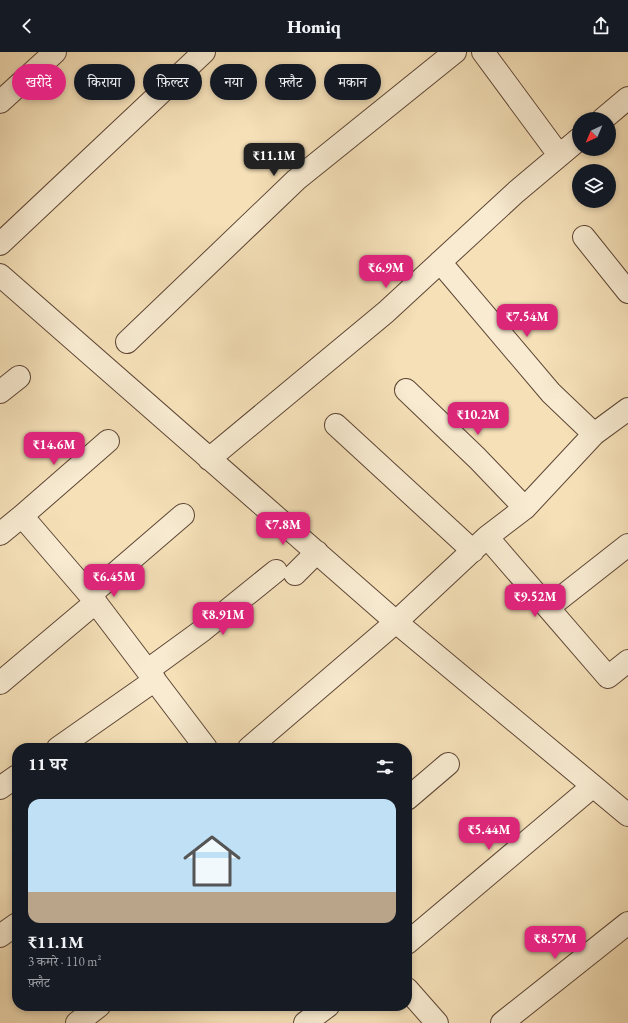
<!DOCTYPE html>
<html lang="hi">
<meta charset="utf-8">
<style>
body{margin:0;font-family:"EB Garamond","Noto Serif Devanagari",serif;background:#20242c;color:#f1f3f6;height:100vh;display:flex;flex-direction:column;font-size:15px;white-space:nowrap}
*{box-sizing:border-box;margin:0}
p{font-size:13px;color:#9ea1a6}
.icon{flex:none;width:22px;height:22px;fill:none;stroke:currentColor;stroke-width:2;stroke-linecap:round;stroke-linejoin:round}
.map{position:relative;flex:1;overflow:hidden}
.drawer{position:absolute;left:12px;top:691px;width:400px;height:268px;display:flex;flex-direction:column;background:#171b24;border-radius:16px;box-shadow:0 2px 6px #0003}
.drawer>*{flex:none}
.top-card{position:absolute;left:12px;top:12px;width:400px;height:36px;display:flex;gap:8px}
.needle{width:26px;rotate:224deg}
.tools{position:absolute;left:572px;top:60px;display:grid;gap:8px}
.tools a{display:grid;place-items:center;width:44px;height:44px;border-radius:50%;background:#171b24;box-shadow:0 2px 6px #0003;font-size:20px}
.price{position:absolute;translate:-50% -34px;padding:0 9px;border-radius:8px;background:#db2777;color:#fff;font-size:13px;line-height:26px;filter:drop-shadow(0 1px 2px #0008)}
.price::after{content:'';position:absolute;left:50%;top:24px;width:12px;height:9px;margin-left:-6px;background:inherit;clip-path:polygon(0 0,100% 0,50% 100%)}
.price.selected{background:#222;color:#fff}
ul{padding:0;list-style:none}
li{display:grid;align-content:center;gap:8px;height:212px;padding:0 16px}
li span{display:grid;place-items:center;height:124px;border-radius:12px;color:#555}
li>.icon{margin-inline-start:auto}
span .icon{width:72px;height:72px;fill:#fffc;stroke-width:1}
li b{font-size:17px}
h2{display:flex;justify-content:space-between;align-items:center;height:48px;padding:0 16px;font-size:17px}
.chip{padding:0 14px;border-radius:18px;background:#171b24;box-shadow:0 2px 6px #0003;font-size:14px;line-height:36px}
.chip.selected{background:#db2777;color:#fff}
header{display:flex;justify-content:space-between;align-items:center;height:52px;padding:0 16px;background:#171b24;font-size:18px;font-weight:800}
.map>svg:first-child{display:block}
</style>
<header><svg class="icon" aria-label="back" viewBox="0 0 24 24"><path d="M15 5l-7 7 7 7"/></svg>Homiq<svg class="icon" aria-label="share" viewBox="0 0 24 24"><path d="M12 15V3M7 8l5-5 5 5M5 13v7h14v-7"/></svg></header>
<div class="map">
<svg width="628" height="971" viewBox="0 0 628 971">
<rect width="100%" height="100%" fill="#f5e0b8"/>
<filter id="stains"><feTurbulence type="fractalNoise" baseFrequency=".005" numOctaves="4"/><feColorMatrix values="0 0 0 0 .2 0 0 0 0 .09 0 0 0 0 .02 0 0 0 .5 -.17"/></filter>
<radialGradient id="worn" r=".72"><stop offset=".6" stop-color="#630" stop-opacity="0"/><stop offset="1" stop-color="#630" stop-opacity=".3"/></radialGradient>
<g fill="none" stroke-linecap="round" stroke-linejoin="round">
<g stroke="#5d4635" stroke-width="24">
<path id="minor" d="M483,0L559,103
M0,50L55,0
M603,67L628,46
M584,185L628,240
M0,192L204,0
M440,210L551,341L594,382
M0,223L396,570L628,763
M127,290L296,128L455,0
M406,338L477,406L525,456
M0,340L19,325
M336,373L473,499
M209,407L386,260L516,140L579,87
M22,464L108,389
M0,482L22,464L90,543L206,696
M487,485L608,625L628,609
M295,522L317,500
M90,543L183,463
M549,555L628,493
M148,618L203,578L276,519
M0,631L96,550
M58,696L155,628
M249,696L396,570L487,485L525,456L594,382L628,357
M0,736L17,724
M407,747L448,712
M0,884L17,872
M407,891L593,734
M407,937L437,971
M77,971L99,954
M305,971L328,954
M502,971L628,871"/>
</g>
<use href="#minor" stroke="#f8ebd1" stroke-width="22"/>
</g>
<rect width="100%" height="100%" filter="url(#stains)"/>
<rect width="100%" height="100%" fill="url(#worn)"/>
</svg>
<div class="tools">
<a><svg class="needle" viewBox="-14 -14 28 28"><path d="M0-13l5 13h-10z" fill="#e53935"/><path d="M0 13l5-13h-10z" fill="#9ea1a6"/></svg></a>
<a><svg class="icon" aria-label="layers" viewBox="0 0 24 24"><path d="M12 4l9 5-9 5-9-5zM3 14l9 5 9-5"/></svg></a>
</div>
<b class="price selected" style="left:274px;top:125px">₹11.1M</b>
<b class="price" style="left:386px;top:237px">₹6.9M</b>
<b class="price" style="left:527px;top:286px">₹7.54M</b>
<b class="price" style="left:478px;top:384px">₹10.2M</b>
<b class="price" style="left:54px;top:414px">₹14.6M</b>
<b class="price" style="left:283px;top:494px">₹7.8M</b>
<b class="price" style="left:114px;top:546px">₹6.45M</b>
<b class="price" style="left:535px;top:566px">₹9.52M</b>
<b class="price" style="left:223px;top:584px">₹8.91M</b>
<b class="price" style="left:489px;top:799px">₹5.44M</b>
<b class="price" style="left:555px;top:908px">₹8.57M</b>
<div class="top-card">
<a class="chip selected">खरीदें</a>
<a class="chip">किराया</a>
<a class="chip">फ़िल्टर</a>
<a class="chip">नया</a>
<a class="chip">फ़्लैट</a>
<a class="chip">मकान</a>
</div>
<section class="drawer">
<h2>11 घर<svg class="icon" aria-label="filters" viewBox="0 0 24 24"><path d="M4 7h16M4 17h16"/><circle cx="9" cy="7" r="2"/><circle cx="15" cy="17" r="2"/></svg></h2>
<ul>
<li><span style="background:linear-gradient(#bfe0f5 75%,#b9a48a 0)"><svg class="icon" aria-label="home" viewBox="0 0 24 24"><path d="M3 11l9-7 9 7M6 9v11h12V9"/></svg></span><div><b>₹11.1M</b><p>3 कमरे · 110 m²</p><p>फ़्लैट</p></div></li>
</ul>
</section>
</div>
